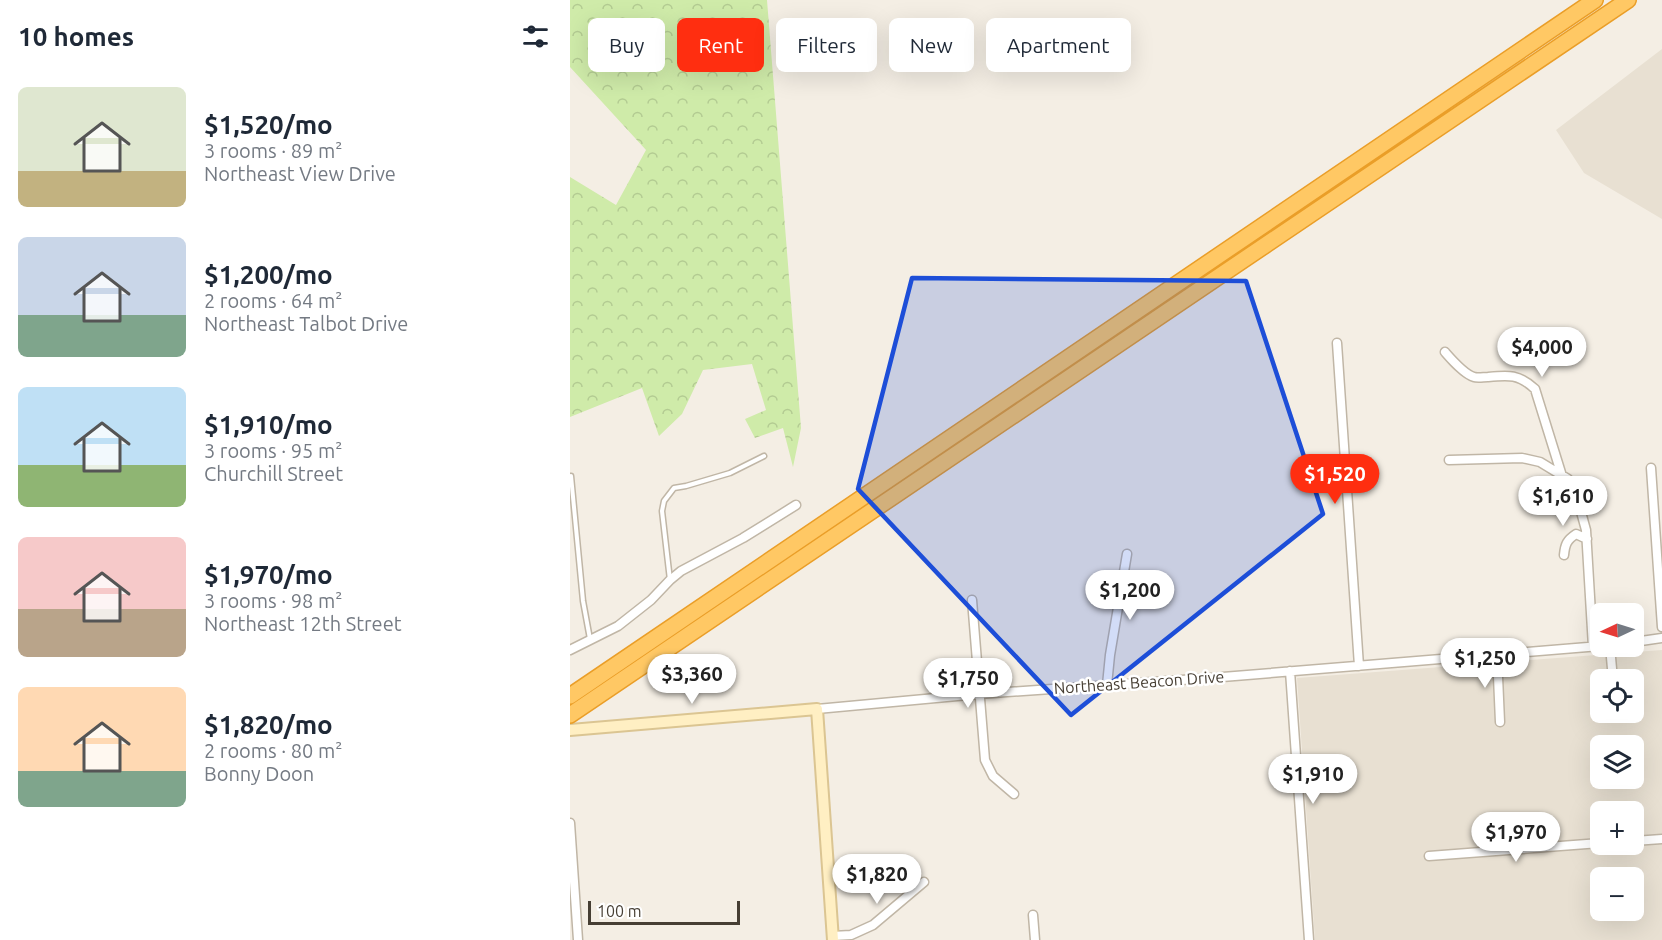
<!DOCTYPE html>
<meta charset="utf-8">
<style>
body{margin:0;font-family:Ubuntu,sans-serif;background:#f2f2f3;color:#1f2937;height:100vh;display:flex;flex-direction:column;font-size:22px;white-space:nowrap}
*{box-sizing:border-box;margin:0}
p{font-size:20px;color:#747a83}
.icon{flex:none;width:33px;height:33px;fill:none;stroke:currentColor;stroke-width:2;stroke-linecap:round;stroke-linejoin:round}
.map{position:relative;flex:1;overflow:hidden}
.side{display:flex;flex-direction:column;background:#fff;width:570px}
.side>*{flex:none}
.hud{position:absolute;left:18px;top:18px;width:570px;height:54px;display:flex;gap:12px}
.needle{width:39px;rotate:266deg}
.tools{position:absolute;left:1020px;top:603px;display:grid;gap:12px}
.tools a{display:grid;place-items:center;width:54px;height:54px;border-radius:9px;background:#fff;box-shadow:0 6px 24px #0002;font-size:30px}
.scale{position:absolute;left:18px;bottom:15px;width:152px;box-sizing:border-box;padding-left:6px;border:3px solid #463e33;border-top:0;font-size:16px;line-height:21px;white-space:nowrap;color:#463e33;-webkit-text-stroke:4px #fff;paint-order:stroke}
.price{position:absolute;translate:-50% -51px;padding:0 14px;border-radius:21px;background:#fff;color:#222;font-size:20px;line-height:39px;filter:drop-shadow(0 2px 3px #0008)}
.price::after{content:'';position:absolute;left:50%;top:36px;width:18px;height:14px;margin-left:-9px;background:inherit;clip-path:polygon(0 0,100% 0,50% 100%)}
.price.active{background:#ff2e10;color:#fff}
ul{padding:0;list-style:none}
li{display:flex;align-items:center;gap:18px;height:150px;padding:0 18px}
li span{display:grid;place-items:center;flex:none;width:168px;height:120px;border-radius:9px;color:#555}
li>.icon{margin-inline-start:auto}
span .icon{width:72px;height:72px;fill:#fffc;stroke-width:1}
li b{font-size:26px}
h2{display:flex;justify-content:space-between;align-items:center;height:72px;padding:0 18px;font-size:26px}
.chip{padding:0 21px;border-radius:9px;background:#fff;box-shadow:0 6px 24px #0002;font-size:21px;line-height:54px}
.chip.active{background:#ff2e10;color:#fff}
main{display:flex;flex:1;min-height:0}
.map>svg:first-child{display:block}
</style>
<main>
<section class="side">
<h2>10 homes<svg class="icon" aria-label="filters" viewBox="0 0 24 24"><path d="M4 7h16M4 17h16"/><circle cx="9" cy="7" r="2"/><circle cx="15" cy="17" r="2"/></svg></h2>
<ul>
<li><span style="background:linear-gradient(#dfe7d0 70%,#c2b280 0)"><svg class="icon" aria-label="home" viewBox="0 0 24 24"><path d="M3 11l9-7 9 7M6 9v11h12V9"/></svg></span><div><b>$1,520/mo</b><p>3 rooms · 89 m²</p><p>Northeast View Drive</p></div></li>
<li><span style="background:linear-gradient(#c9d6e8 65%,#7fa58c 0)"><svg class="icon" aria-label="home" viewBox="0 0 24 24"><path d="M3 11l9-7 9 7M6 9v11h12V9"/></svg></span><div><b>$1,200/mo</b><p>2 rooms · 64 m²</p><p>Northeast Talbot Drive</p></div></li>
<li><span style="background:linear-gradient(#bfe0f5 65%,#8fb573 0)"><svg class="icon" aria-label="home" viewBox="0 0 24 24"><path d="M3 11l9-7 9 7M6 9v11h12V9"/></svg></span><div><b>$1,910/mo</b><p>3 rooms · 95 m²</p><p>Churchill Street</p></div></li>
<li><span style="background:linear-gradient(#f6c9c9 60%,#b9a48a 0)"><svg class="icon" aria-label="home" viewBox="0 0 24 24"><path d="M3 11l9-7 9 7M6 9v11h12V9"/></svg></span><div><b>$1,970/mo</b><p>3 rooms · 98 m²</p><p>Northeast 12th Street</p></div></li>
<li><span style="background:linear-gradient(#ffd9b3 70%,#7fa58c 0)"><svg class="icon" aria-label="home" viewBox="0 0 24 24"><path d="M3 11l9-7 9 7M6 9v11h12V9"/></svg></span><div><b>$1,820/mo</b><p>2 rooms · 80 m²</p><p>Bonny Doon</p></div></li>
</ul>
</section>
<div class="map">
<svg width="1092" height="940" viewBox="0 0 1092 940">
<defs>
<pattern id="forest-crowns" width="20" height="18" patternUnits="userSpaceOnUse" patternTransform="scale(1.5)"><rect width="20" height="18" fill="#cfeba9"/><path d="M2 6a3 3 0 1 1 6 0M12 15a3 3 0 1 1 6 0" fill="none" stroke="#b3cb92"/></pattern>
</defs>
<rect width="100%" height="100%" fill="#f4eee4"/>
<path fill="#e8e0d2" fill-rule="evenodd" d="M1092,49V219L1014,173L986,130Z
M1092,650V940H745L727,678ZM1030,680H1064V712H1030ZM1030,746H1064V778H1030ZM1030,812H1064V844H1030ZM1030,878H1064V910H1030Z"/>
<path fill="url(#forest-crowns)" d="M0,0H197L231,428L223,467L213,428L185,438L175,419L196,410L182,364L133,370L112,414L89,436L72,388L0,417V177L46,205L76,150L0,67Z"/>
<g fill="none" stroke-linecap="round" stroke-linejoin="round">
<g stroke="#c0b6a6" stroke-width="7">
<path id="lane" d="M1,476L13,601L20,639
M100,580L92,511L94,501L104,488L116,486L160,473L194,456"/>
</g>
<g stroke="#c0b6a6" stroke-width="11">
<path id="street" d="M767,343L789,666
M875,352C882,360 894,374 904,377C907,378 914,377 918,377C939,375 949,374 965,389L992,476
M879,460L952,458L970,462L998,479L1008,501L1016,530L1023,647
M1081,468L1092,627
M994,555C995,544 997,540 1006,534L1017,539
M402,600L415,760L423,776L444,794
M1064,642L1092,638
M1040,646L1043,680
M0,650L48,626L81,600L100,580L111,571L173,538L226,505
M927,654L930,722
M720,671L739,940
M537,685L540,655L557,554
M247,709L409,694L640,678L1030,646
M0,823L8,940
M1064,841L1092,839
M859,856L1030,843
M463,915L465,940
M262,936L281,935L303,925L354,882"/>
</g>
<g stroke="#dbc592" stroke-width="14">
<path id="secondary" d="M0,730L247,709L263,940"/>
</g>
<g stroke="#ea9e28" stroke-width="18">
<path id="highway" d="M0,696L1025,0
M0,715L1058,0"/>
</g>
<use href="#lane" stroke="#fff" stroke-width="4"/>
<use href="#street" stroke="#fff" stroke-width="8"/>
<use href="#secondary" stroke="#ffefc3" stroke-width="10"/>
<use href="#highway" stroke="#ffc864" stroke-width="15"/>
</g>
<path fill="#1d4ed8" fill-opacity="0.2" stroke="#1d4ed8" stroke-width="4.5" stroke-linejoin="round" d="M342,278L676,281L753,514L501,715L288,489Z"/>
<g text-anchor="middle" stroke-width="5" stroke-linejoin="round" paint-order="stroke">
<g font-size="16" fill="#463e33" stroke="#fff">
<text transform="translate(569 682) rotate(-4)" y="6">Northeast Beacon Drive</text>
</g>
</g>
</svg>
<div class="tools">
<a><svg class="needle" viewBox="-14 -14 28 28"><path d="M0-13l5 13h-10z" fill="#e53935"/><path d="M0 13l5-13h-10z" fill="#747a83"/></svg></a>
<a><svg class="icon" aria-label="locate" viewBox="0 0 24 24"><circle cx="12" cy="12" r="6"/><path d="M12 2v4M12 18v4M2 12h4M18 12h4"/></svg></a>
<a><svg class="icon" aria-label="layers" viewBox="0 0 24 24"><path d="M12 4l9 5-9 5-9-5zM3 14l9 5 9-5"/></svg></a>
<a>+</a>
<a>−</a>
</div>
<div class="scale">100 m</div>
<b class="price" style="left:972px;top:378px">$4,000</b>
<b class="price active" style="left:765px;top:505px">$1,520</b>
<b class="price" style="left:993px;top:527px">$1,610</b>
<b class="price" style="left:560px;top:621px">$1,200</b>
<b class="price" style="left:915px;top:689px">$1,250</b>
<b class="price" style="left:122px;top:705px">$3,360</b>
<b class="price" style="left:398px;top:709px">$1,750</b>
<b class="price" style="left:743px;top:805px">$1,910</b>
<b class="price" style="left:946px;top:863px">$1,970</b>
<b class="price" style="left:307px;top:905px">$1,820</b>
<div class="hud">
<a class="chip">Buy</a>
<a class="chip active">Rent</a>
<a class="chip">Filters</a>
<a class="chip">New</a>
<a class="chip">Apartment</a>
</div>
</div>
</main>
